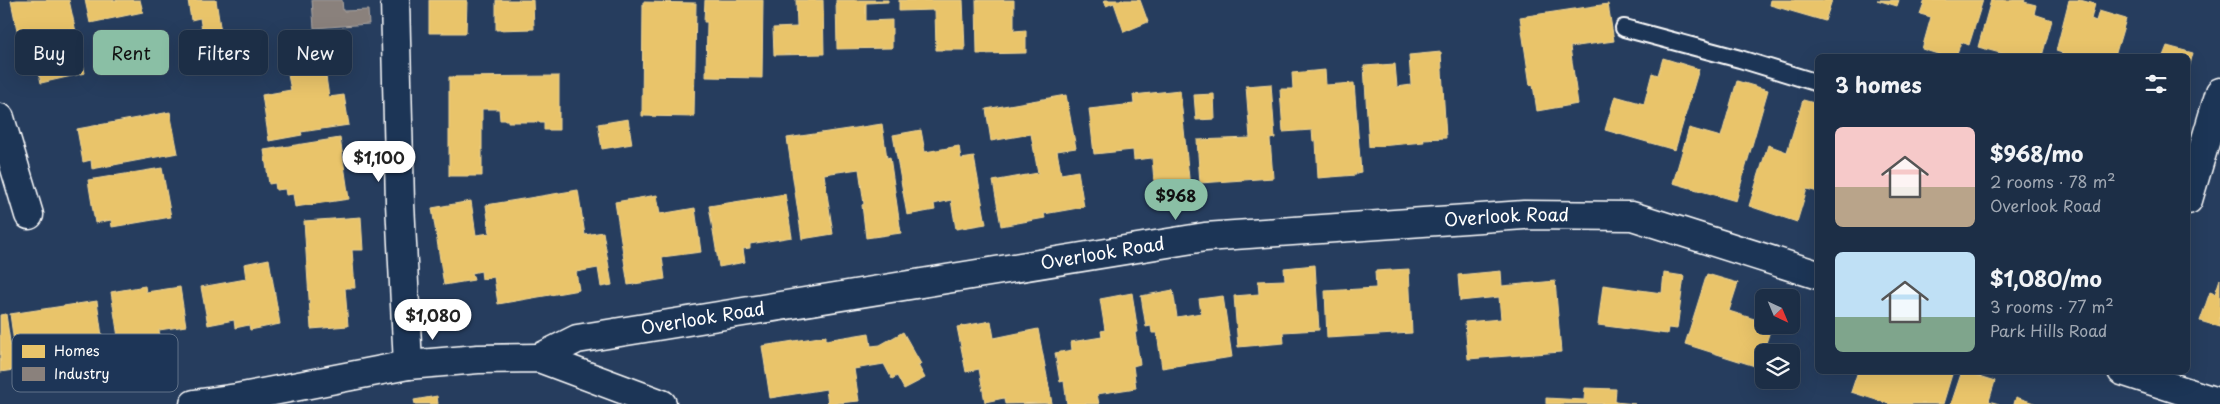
<!DOCTYPE html>
<meta charset="utf-8">
<style>
body{margin:0;font-family:"Playpen Sans",sans-serif;background:#25364d;color:#f1f3f6;height:100vh;display:flex;flex-direction:column;font-size:19px;white-space:nowrap}
*{box-sizing:border-box;margin:0}
p{font-size:16px;color:#a0a8b3}
.icon{flex:none;width:28px;height:28px;fill:none;stroke:currentColor;stroke-width:2;stroke-linecap:round;stroke-linejoin:round}
.map{position:relative;flex:1;overflow:hidden}
.side{position:absolute;left:1815px;top:54px;width:375px;height:320px;display:flex;flex-direction:column;background:#1c2e46;border-radius:8px;box-shadow:0 5px 20px #0002,0 0 0 1px #3a4a5f}
.side>*{flex:none}
.banner{position:absolute;left:15px;top:30px;width:475px;height:45px;display:flex;gap:10px}
.needle{width:32px;rotate:136deg}
.controls{position:absolute;left:1755px;top:289px;display:grid;gap:10px}
.controls a{display:grid;place-items:center;width:45px;height:45px;border-radius:8px;background:#1c2e46;box-shadow:0 5px 20px #0002,0 0 0 1px #3a4a5f;font-size:25px}
.price{position:absolute;translate:-50% -42px;padding:0 11px;border-radius:18px;background:#fff;color:#222;font-size:16px;line-height:32px;filter:drop-shadow(0 1px 2px #0008)}
.price::after{content:'';position:absolute;left:50%;top:30px;width:15px;height:11px;margin-left:-8px;background:inherit;clip-path:polygon(0 0,100% 0,50% 100%)}
.price.on{background:#8abfa5;color:#111}
ul{padding:0;list-style:none}
li{display:flex;align-items:center;gap:15px;height:125px;padding:0 20px}
li span{display:grid;place-items:center;flex:none;width:140px;height:100px;border-radius:8px;color:#555}
li>.icon{margin-inline-start:auto}
span .icon{width:60px;height:60px;fill:#fffc;stroke-width:1}
li b{font-size:21px}
h2{display:flex;justify-content:space-between;align-items:center;height:60px;padding:0 20px;font-size:21px}
.tag{padding:0 18px;border-radius:8px;background:#1c2e46;box-shadow:0 5px 20px #0002,0 0 0 1px #3a4a5f;font-size:18px;line-height:45px}
.tag.on{background:#8abfa5;color:#111}
.map>svg:first-child{display:block}
</style>
<div class="map">
<svg width="2220" height="404" viewBox="0 0 2220 404">
<rect width="100%" height="100%" fill="#263d5e"/>
<filter id="ink" filterUnits="userSpaceOnUse"><feTurbulence type="fractalNoise" baseFrequency=".02" numOctaves="2"/><feDisplacementMap in="SourceGraphic" scale="10" xChannelSelector="R" yChannelSelector="G"/><feConvolveMatrix kernelMatrix="1 2 1 2 8 2 1 2 1" color-interpolation-filters="sRGB"/></filter>
<g filter="url(#ink)">
<path fill="#e9c46a" stroke="#f0d697" d="M17,0H69L85,73L41,83L32,42L20,45L11,1Z
M85,0H140L143,12L90,23Z
M188,0H216L226,66L208,69L200,18L191,20Z
M429,0H467L466,33H429Z
M496,0H533L534,29L496,30Z
M705,0H763L762,78L706,77L707,22H704Z
M796,0H823L824,54L774,55L773,28L797,27Z
M836,0H888V2L866,3V21L892,20V48L837,49Z
M899,0H963L965,50H936L935,10L899,11Z
M976,0H1014V31L1026,30V53L977,54Z
M1104,0H1140L1148,22L1124,32L1114,3L1106,6Z
M1771,0H1832L1825,21L1770,5Z
M1877,0H1899L1897,6Z
M1925,0H1983L1969,45L1961,42L1956,56H1944L1922,49L1931,17L1920,14Z
M1991,0H2025L2024,2L2036,5L2034,14L2052,20L2042,56H2011L1978,47Z
M2069,0H2080L2095,4L2091,19L2096,21L2099,11L2126,19L2115,56H2061L2062,53L2056,51Z
M643,2L696,3L694,117L642,116Z
M1608,4L1614,41L1570,47L1578,104L1537,111L1533,85H1530L1520,17Z
M2167,46L2193,53L2188,72V56H2163Z
M1441,52L1446,138L1423,139L1424,142L1369,147L1364,66L1395,64L1397,87L1411,85L1409,55Z
M1663,58L1699,69L1675,150L1605,130L1615,96L1644,104L1652,73L1658,75Z
M325,70L329,97L344,95L349,125L301,132L302,135L269,141L262,95L291,90L288,75Z
M1325,70L1326,85L1354,83L1361,172L1356,173V175L1318,178L1316,141H1313L1312,130L1283,132L1280,89H1293L1292,73Z
M559,76V130H544V122H508V120H500L499,109H482V176H449V77Z
M1737,81L1768,90L1736,201L1673,183L1689,128L1721,137Z
M1271,84L1275,138L1270,139L1273,178L1200,183L1197,140L1250,138L1246,86Z
M1180,90L1190,188L1155,192L1152,158L1134,160L1133,150L1094,154L1089,109L1134,104L1133,95Z
M1214,94L1215,119L1196,120L1194,95Z
M1066,95L1076,148L1057,151L1061,174L1078,171L1084,207L1044,214L1045,218L1001,226L993,181L1038,173L1031,134L991,141L986,109Z
M1803,100L1818,104V192L1807,189L1797,222L1749,206L1768,145L1787,152Z
M170,112L178,153L92,169L91,160L83,162L77,129Z
M628,119L632,144L602,149L598,124Z
M882,124L887,158L890,157L901,233L866,238L862,205L864,204L859,169L824,174L833,234L802,239L787,138Z
M921,130L925,152L959,146L961,159L974,157L986,224L956,229L951,200L934,204L935,210L907,215L893,135Z
M340,138L349,199L295,207L293,194L286,195L285,189L276,190L275,183L269,184L264,150Z
M162,168L171,217L112,227L111,220L95,223L88,180Z
M578,190L585,235L603,232L612,285L601,287L598,268L576,272L579,290L498,304L494,277L482,279L481,271L472,273L474,280L444,285L432,208L471,201L476,235L490,233L486,205Z
M785,194L792,237L750,244V248L743,249L745,262L719,267L709,206Z
M657,195L660,214L695,208L701,252L662,257L665,279L628,285L615,202Z
M361,217L363,250H352L355,288H345L348,326L311,329L304,221Z
M269,259L280,324L250,330L249,325L235,328L234,320L208,325L201,287L246,279L244,264Z
M1315,265L1319,330L1283,332L1284,343L1238,347L1234,296L1259,294L1258,281L1285,280L1284,268Z
M1409,269L1412,333L1327,338L1325,291L1376,288L1375,271Z
M1501,271L1502,286L1555,281L1561,352L1468,359L1465,322L1501,319L1499,297L1460,301L1458,275Z
M1664,273L1684,276L1677,329L1668,328L1667,334L1598,325L1603,285L1662,293Z
M1707,274L1738,283L1729,311L1764,322V325H1772L1758,367L1685,344Z
M2220,279V327L2200,321L2210,292L2215,294Z
M145,286L146,292L180,287L186,326L159,330L160,337L153,339L154,345L120,350L111,292Z
M1173,290L1177,317L1201,313L1199,299L1223,296L1232,357L1162,368L1157,333H1152L1151,326L1146,327L1141,296Z
M1132,293L1138,332L1135,333L1140,364L1133,366L1136,388L1097,394L1099,404H1067L1064,381L1060,382L1055,353L1072,350L1071,342L1102,337L1101,331L1105,330L1100,299Z
M97,301L105,357L71,362L70,353L40,358L38,347L15,350L10,314Z
M6,314L14,370L0,372V315Z
M991,321L994,338L1038,329L1052,403L1005,404L1004,398L985,402L979,369L966,372L957,327Z
M903,332L921,364L918,365L925,378L904,389L897,376L892,379L884,364L854,369L859,401L828,404L826,389L770,398L762,346L826,336V340L869,333L871,346L880,345Z
M1858,371H1953L1943,404H1889L1851,392Z
M1962,371L1995,381L1989,401L1999,404H1951Z
M1585,388L1616,389L1615,402L1635,404H1546V398L1584,400Z
M437,396L438,404H415L414,400Z
M2016,397L2037,404H2014Z"/>
<path fill="#8a817c" stroke="#ada7a3" d="M312,0H342L343,11L368,10L369,24L314,28Z"/>
<g fill="none" stroke-linecap="round" stroke-linejoin="round">
<g stroke="#fff" stroke-width="20">
<path id="lane" d="M1624,28L1740,59L1818,83"/>
</g>
<g stroke="#fff" stroke-width="31">
<g id="street">
<path d="M395,0L400,203L408,365"/>
<path d="M0,118L29,215"/>
<path d="M2188,200L2220,92"/>
<path id="s1" d="M539,358L577,339L1205,237L1524,215L1632,216L1818,275"/>
<path d="M2122,371L2220,403"/>
<path d="M194,404L237,398L408,365L478,359L539,358L662,404"/>
</g>
</g>
<use href="#lane" stroke="#1d3557" stroke-width="16"/>
<use href="#street" stroke="#1d3557" stroke-width="28"/>
</g>
</g>
<g text-anchor="middle" stroke-width="5" stroke-linejoin="round" paint-order="stroke">
<g font-size="18" fill="#fff" stroke="#1d3557">
<text dy="6" stroke="none"><textPath href="#s1" startOffset="981">Overlook Road</textPath></text>
<text dy="6" stroke="none"><textPath href="#s1" startOffset="575">Overlook Road</textPath></text>
<text dy="6" stroke="none"><textPath href="#s1" startOffset="170">Overlook Road</textPath></text>
</g>
</g>
<rect x="12" y="334" width="166" height="58" rx="8" fill="#1d3557" stroke="#617289" stroke-width="1"/>
<rect x="22" y="345" width="23" height="13" fill="#e9c46a"/>
<rect x="22" y="367" width="23" height="14" fill="#8a817c"/>
<g font-size="14" fill="#fff">
<text x="54" y="356">Homes</text>
<text x="54" y="379">Industry</text>
</g>
</svg>
<div class="controls">
<a><svg class="needle" viewBox="-14 -14 28 28"><path d="M0-13l5 13h-10z" fill="#e53935"/><path d="M0 13l5-13h-10z" fill="#a0a8b3"/></svg></a>
<a><svg class="icon" aria-label="layers" viewBox="0 0 24 24"><path d="M12 4l9 5-9 5-9-5zM3 14l9 5 9-5"/></svg></a>
</div>
<b class="price" style="left:379px;top:183px">$1,100</b>
<b class="price on" style="left:1176px;top:221px">$968</b>
<b class="price" style="left:433px;top:341px">$1,080</b>
<div class="banner">
<a class="tag">Buy</a>
<a class="tag on">Rent</a>
<a class="tag">Filters</a>
<a class="tag">New</a>
</div>
<section class="side">
<h2>3 homes<svg class="icon" aria-label="filters" viewBox="0 0 24 24"><path d="M4 7h16M4 17h16"/><circle cx="9" cy="7" r="2"/><circle cx="15" cy="17" r="2"/></svg></h2>
<ul>
<li><span style="background:linear-gradient(#f6c9c9 60%,#b9a48a 0)"><svg class="icon" aria-label="home" viewBox="0 0 24 24"><path d="M3 11l9-7 9 7M6 9v11h12V9"/></svg></span><div><b>$968/mo</b><p>2 rooms · 78 m²</p><p>Overlook Road</p></div></li>
<li><span style="background:linear-gradient(#bfe0f5 65%,#7fa58c 0)"><svg class="icon" aria-label="home" viewBox="0 0 24 24"><path d="M3 11l9-7 9 7M6 9v11h12V9"/></svg></span><div><b>$1,080/mo</b><p>3 rooms · 77 m²</p><p>Park Hills Road</p></div></li>
</ul>
</section>
</div>
